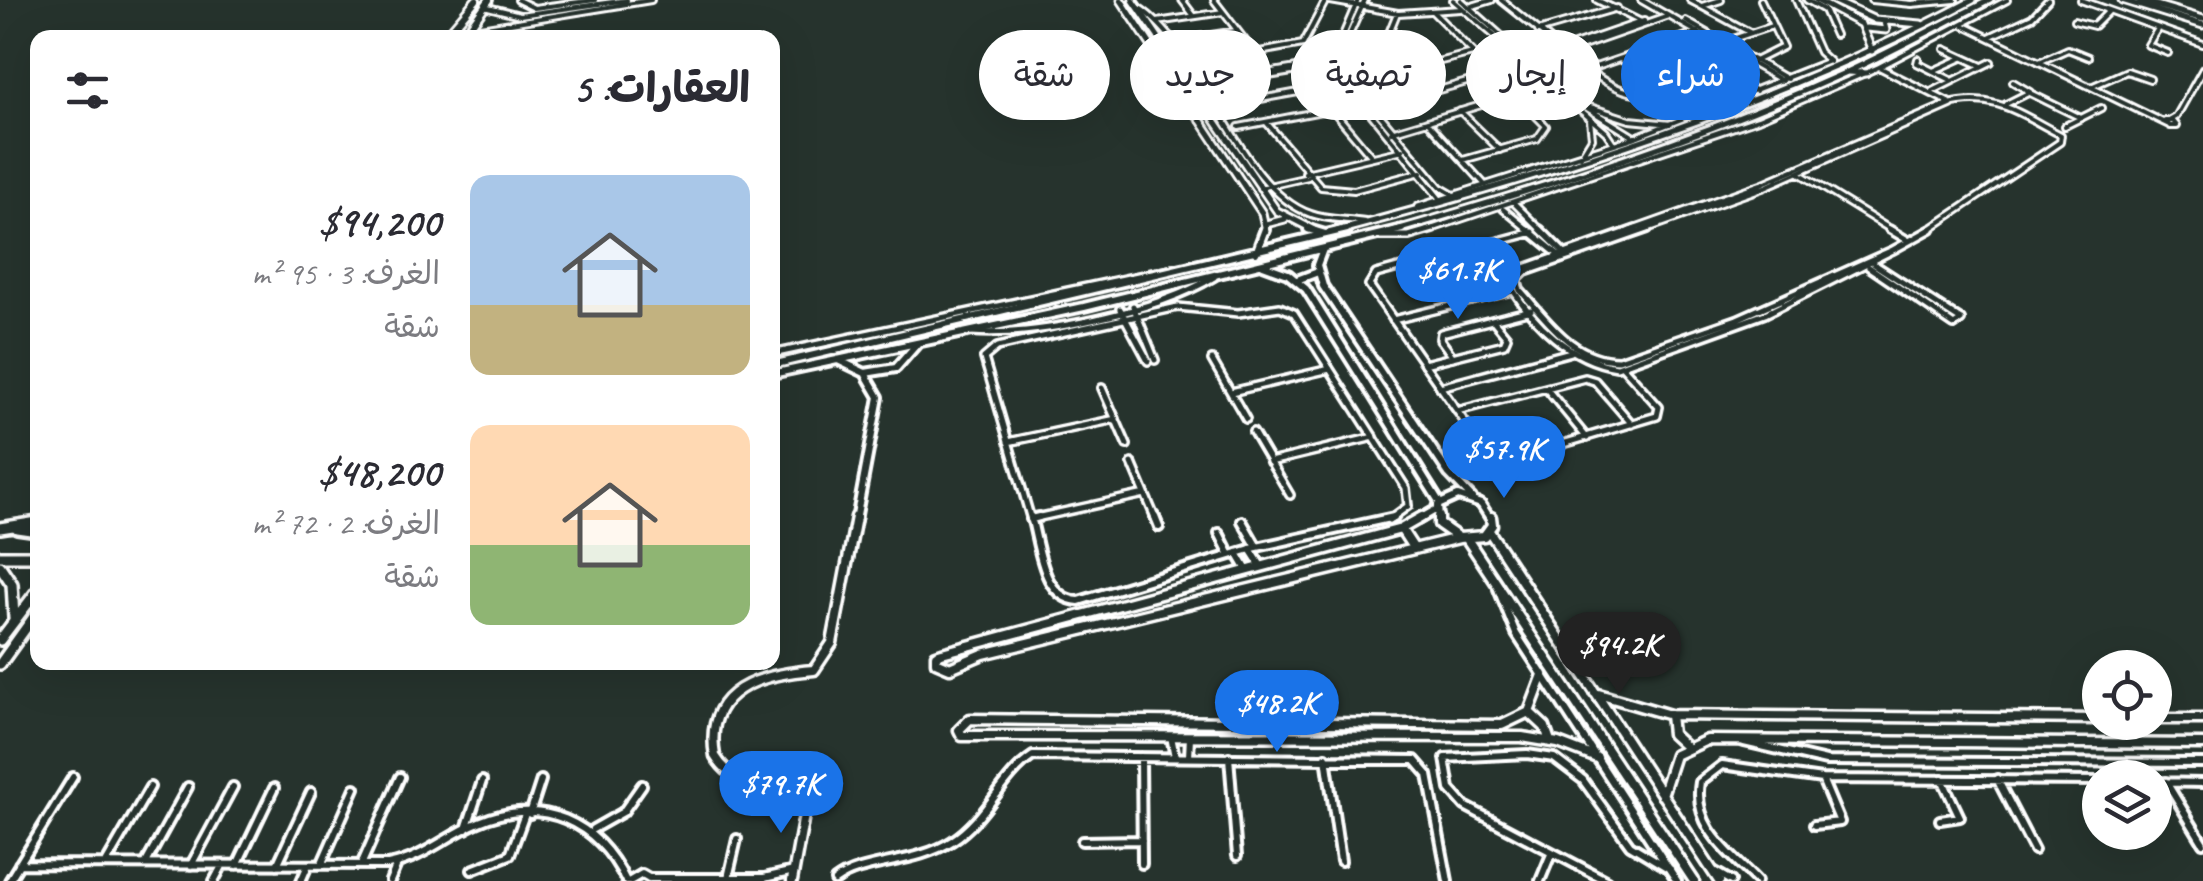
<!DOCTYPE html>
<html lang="ar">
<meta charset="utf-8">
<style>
body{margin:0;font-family:Caveat,"Playpen Sans Arabic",sans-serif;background:#f2f2f3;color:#2b2b33;direction:rtl;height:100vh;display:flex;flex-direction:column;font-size:38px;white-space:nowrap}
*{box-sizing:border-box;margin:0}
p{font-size:32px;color:#7c7c81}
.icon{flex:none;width:55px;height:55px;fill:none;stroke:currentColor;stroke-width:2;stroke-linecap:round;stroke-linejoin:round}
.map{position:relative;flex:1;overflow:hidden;direction:ltr}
.side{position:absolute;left:30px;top:30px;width:750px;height:640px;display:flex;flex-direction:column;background:#fff;border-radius:20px;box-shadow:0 10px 40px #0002;direction:rtl}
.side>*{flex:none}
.hud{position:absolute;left:810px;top:30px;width:950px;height:90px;direction:rtl;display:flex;gap:20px}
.fabs{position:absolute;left:2082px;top:650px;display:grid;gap:20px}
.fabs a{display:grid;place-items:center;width:90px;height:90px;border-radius:50%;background:#fff;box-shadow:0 10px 40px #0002;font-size:50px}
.price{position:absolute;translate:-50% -85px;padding:0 22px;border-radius:35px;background:#1a73e8;color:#fff;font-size:32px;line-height:65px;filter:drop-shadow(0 2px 5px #0008)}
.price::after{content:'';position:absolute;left:50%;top:60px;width:30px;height:22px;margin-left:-15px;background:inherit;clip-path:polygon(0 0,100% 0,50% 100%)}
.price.current{background:#222;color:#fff}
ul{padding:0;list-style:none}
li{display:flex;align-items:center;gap:30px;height:250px;padding:0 30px}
li span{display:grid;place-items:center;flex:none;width:280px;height:200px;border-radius:20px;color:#555}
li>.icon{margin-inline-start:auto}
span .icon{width:120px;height:120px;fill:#fffc;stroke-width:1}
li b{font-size:42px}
h2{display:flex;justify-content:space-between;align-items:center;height:120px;padding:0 30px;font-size:42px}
.chip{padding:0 35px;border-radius:45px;background:#fff;box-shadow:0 10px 40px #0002;font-size:35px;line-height:90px}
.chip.current{background:#1a73e8;color:#fff}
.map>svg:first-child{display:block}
</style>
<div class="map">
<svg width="2203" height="881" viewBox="0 0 2203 881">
<rect width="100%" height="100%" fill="#26332d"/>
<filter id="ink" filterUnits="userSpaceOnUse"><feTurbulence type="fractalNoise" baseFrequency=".01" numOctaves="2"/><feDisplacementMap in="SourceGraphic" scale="20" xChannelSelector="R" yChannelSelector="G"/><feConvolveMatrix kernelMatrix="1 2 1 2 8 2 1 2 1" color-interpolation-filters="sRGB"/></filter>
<g filter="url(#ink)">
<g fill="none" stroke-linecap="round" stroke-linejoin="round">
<g stroke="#fff" stroke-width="10">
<path id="street-far2" d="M518,0L534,8L595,0
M1182,0L1194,16
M1214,0L1270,73
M1325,0L1398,13L1461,9
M1453,0L1606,132L1614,144
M1461,0L1571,98L1634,137
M1501,0L1562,49
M1597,0L1641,22
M1641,0L1782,81
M1690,0L1751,33
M1796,0L1819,52L1830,62
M1807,0L1824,10L1835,35
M1871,0L1912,4L1955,0
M2081,0L2203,44
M484,6L520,15L627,0
M1702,6L1721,0
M1138,7C1205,50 1238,189 1311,214C1327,220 1348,219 1365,222
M1469,7L1492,0
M1433,12L1546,126L1537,139L1463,160
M1397,13L1378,60L1412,97
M1686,21L1787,79
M2074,21L2094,26L2108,12
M1157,22L1223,12
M1963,25L2167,124
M468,30L651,0
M2157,30L2148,45L2168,53
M1538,31L1617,8
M1206,36L1234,78
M1989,37L2032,17L2048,0
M1172,41L1237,31
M1673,41L1756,91
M1721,43L1772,26
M1945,49L1982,66
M1649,51L1698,80
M1254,53L1303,44L1326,0
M1565,53C1635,107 1642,102 1722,70
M1333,59L1358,0
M1620,59L1671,90
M1918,59L1917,63L1953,81
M1338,60L1365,0
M1531,60L1644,21
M1755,61L1783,47L1761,0
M2039,62L2068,49L2088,57
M1340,67L1440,187L1452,194
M1879,67L1952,104
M1334,68L1440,199
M1587,70L1698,32
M1300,71L1372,157
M1933,71L1962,58
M1389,74L1473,53
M1201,84L1326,63
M2093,86L2127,71L2150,79
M1203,87L1328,66
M1933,91L1991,62
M2030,93L2081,118
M2006,104L2030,92L2013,82
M1217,107L1315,89
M1590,107L1630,120L1671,124
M1375,108L1534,63L1669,16
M1460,111L1500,150
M1427,121L1486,186
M2165,121H2173L2177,126H2170Z
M2169,121L2176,117L2203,69
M1266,122L1321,187L1354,190L1421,172
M2065,126L2101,108
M1239,127L1332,109
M1391,132L1518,94
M1581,156L1592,138L1590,120
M1305,173L1403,150
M1799,173L1893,231
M1260,188L1308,177
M1515,204L1542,231
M1417,207L1636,137L1829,61
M1503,209L1530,231
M1425,231L1758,119L1879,67L2007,0
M1629,231L1761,184L1945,105C1995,92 2018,113 2061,135L2060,142L1927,231
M1641,231L1765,187L1951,105"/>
</g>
<g stroke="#fff" stroke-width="12">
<path id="street-far1" d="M1527,229L1560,256
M1540,229L1566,255
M1636,229L1519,270L1509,283C1532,323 1570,360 1617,367L1765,314L1893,250
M1648,229L1525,272L1517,280L1520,290C1548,321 1573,360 1619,360L1737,319L1893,250
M1889,229L1909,241
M1533,232L1376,274L1369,285L1481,445L1501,457H1519L1657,416L1659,407L1623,367
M1375,236H1409L1433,229
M1893,250L1931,229
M1874,264L1961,320
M1869,267L1954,325L1961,320
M1133,306L1155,360
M1120,309L1148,361
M1393,320L1512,291
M971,332C1037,337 1158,311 1214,277
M772,354L1157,272
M1453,357L1440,339L1441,333L1531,310
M1212,360L1246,419
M1424,364L1504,344L1507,337L1493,320
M1440,387L1571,352
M1102,388L1127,445
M1546,388L1587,438
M1231,392L1330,369
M1457,411L1585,378L1595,381L1632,424
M1253,432L1290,495
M1008,442L1116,419
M1270,462L1374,437
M1132,463L1156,520
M1031,519L1145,494
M1031,520L984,358L997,347L1178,307L1238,313L1280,307L1294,313L1406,488L1408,506L1389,520"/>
</g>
<g stroke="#fff" stroke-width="14">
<path id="street" d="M1031,517C1040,548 1042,599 1079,601L1257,547L1394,517
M1155,517L1159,527
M1031,519L1039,517
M1242,521L1257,547
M1219,533L1230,555
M1250,549L1261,566
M1237,553L1247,570
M1498,589L1516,634L1677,881
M1171,736L1175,757
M1744,742L1826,761L2203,763
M1141,757L1142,864
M1189,757L1190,736
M1229,757L1237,856
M1326,757L1341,861
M1997,779L2034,850
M2155,782L2203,783
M2166,782L2203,843
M530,814L541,780
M1940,820L1960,817L1942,779
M1814,825L1840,822L1822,779
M466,829L482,781
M593,829L623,812L642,785
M1082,841L1142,840
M106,863L150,787
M146,863L188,787
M19,864L388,865C423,859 447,835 479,822C542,796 597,821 626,881
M191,865L233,787
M237,865L274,788
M277,865L311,792
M321,865L355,788
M361,865L400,777
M472,870L510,855L525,814
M1712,870L1731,881
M649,878H764L794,871
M728,878L737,839
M9,881L73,777
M214,881L222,866
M301,881L308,865
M390,881L397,864
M630,881L642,874L649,878
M835,881C861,860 915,865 952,841C988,818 1001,777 1033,756L1415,760L1428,775L1448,881
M1540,881L1552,852
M1607,881L1465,806L1450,789L1445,758L1527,754L1554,758L1583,780L1630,845L1670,869
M1757,881C1729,852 1692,827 1700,782L1722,765L1822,779L2100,781"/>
</g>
<g stroke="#fff" stroke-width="11">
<path id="secondary-far2" d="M1121,0L1262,213L1266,231
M1133,0L1277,211L1316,231
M1816,0L1861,24L1872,51
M1832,0L1875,20L1921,24
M2122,0L2203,25
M2139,0L2203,19
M1866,28L1886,30L1884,22
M1848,72L1866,73
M1266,224L1285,219
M1337,231C1557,173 1771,106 1973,0
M1393,231C1547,187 1701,138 1847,72C1895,50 1942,24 1990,0"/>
</g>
<g stroke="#fff" stroke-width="14">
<path id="secondary-far1" d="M1308,229L1325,234
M1323,249L1317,265L1323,286L1449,474L1472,498
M1256,253L1265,229
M1263,265L1288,274L1306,289L1440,503
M1297,280L1318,272
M838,360L865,373L879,397L856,520
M772,365L1347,229
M865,373L896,368L917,344
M772,374L1084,307L1402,229
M1418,520L1437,509
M1439,520L1438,505L1458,496L1481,504L1491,520"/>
</g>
<g stroke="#fff" stroke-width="15">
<path id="secondary" d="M1422,517L1401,529L942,653L936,655V662L950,668L983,654L1459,538
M1439,517V524L1459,538L1484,536L1492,525L1491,517
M1401,529L1414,549
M1489,531L1719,881
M1467,539L1694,881
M1543,675L1529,712L1502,725L970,719L959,730L962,736L1522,737L1558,743L1597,758
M1595,693L1670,715L2100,719
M1529,712L1545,727L1550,741
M1670,715L1672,734L1686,747
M2155,719H2203
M1662,795L1675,755L1707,740L2203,744
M792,881L804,815L797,786C763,786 734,787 715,756C703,688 762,674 814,670L832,643L856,517"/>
</g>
<g stroke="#fff" stroke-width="12">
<path id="primary-far1" d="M444,38L476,0
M462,38L489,0"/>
</g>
<g stroke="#fff" stroke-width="16">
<path id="primary" d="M0,528L38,522
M17,528L38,531
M0,556H38
M0,566L12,584L14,618
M0,640L38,590
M0,664L38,611"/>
</g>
<use href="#street-far2" stroke="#26332d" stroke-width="4"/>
<use href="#street-far1" stroke="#26332d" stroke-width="5"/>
<use href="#street" stroke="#26332d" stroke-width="6"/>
<use href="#secondary-far2" stroke="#26332d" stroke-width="5"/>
<use href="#secondary-far1" stroke="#26332d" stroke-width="6"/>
<use href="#secondary" stroke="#26332d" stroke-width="8"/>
<use href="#primary-far1" stroke="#26332d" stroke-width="6"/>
<use href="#primary" stroke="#26332d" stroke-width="9"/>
</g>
</g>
</svg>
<div class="fabs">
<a><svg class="icon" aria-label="locate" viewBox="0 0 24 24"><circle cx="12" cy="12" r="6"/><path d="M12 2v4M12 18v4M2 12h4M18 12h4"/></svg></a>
<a><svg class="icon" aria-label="layers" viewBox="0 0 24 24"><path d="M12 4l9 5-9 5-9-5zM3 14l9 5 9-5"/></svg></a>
</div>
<b class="price" style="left:1458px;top:322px">$61.7K</b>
<b class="price" style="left:1504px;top:501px">$57.9K</b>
<b class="price current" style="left:1619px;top:697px">$94.2K</b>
<b class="price" style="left:1277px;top:755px">$48.2K</b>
<b class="price" style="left:781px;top:836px">$79.7K</b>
<div class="hud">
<a class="chip current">شراء</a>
<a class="chip">إيجار</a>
<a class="chip">تصفية</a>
<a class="chip">جديد</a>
<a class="chip">شقة</a>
</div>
<section class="side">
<h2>العقارات: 5<svg class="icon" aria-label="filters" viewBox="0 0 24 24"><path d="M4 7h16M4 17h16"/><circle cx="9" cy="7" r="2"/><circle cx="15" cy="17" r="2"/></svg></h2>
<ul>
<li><span style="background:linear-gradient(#a9c7e8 65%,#c2b280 0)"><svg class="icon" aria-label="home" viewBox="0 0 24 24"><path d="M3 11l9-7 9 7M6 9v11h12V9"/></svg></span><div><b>$94,200</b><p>الغرف: 3 · 95 m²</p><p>شقة</p></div></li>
<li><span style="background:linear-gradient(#ffd9b3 60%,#8fb573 0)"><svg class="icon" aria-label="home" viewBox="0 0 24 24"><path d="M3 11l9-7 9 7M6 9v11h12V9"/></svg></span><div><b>$48,200</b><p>الغرف: 2 · 72 m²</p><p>شقة</p></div></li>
</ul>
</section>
</div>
